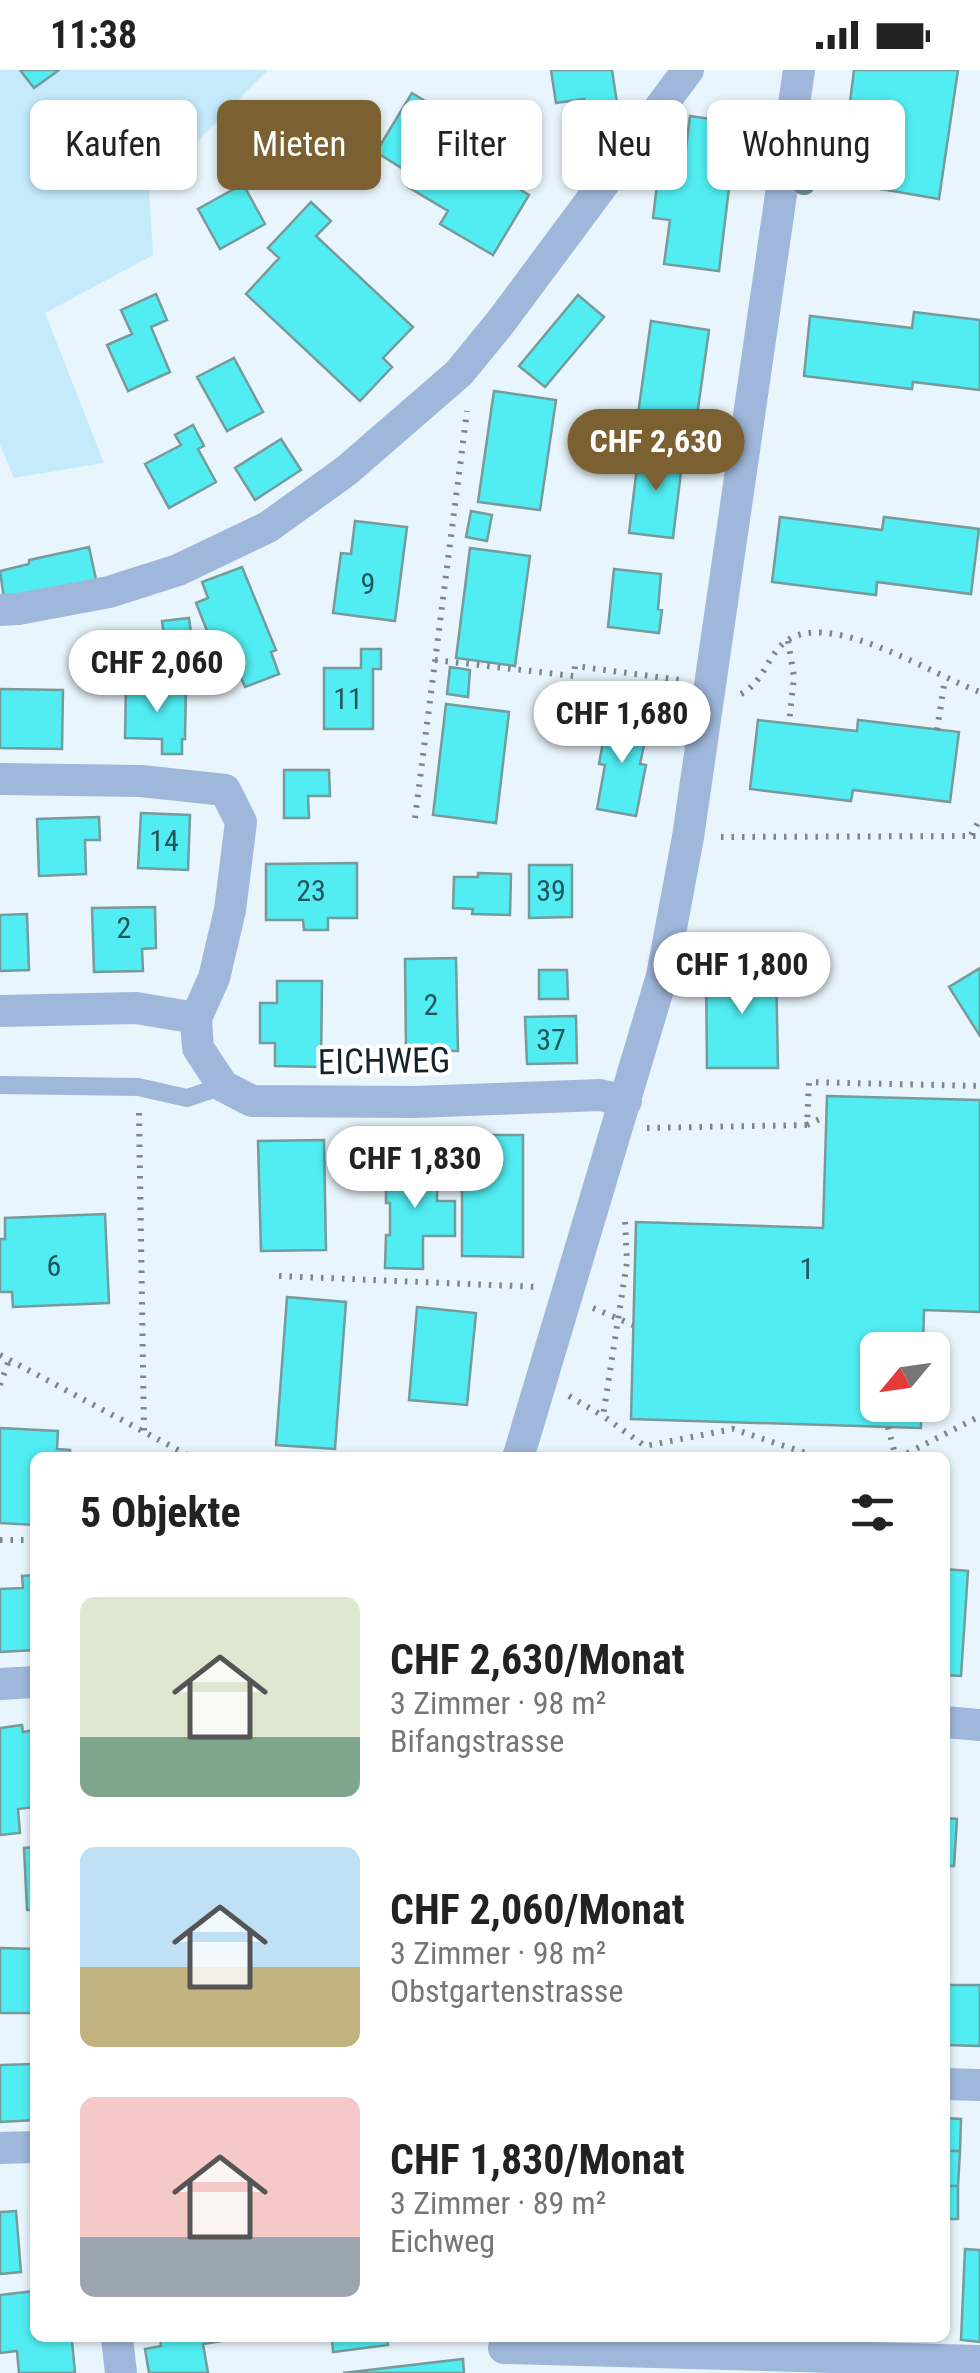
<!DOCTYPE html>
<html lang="de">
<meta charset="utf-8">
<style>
body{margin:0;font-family:"Roboto Condensed",sans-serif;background:#f2f2f2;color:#222;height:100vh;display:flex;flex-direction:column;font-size:38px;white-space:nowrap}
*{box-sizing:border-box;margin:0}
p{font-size:32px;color:#767676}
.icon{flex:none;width:55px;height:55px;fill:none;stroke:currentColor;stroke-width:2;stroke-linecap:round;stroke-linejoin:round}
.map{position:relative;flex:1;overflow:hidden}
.side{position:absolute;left:30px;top:1382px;width:920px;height:890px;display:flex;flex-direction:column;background:#fff;border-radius:15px;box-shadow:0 2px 8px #0004}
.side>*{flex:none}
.guide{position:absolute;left:30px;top:30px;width:920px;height:90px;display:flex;gap:20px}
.needle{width:65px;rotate:241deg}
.tools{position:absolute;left:860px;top:1262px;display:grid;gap:20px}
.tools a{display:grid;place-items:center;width:90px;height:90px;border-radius:15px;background:#fff;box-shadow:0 2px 8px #0004;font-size:50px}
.price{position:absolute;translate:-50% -85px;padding:0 22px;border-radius:35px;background:#fff;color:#222;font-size:32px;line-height:65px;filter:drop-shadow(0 2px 5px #0008)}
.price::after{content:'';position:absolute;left:50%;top:60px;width:30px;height:22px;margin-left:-15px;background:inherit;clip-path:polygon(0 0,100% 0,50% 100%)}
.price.active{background:#7b6032;color:#fff}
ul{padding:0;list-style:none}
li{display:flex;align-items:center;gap:30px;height:250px;padding:0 50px}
li span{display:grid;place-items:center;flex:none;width:280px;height:200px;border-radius:15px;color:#555}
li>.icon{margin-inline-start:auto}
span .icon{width:120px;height:120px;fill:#fffc;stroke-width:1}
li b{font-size:42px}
h2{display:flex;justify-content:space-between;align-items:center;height:120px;padding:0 50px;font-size:42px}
.tag{padding:0 35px;border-radius:15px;background:#fff;box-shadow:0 2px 8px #0004;font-size:35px;line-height:90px}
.tag.active{background:#7b6032;color:#fff}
.status{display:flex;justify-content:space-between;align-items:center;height:70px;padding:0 50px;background:#fff;direction:ltr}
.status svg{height:28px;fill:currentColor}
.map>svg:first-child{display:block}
</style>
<div class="status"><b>11:38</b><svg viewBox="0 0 49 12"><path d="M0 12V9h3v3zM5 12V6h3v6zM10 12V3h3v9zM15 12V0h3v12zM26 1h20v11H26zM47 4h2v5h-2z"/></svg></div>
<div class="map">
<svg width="980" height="2303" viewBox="0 0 980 2303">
<rect width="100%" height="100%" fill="#e8f5fc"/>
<path fill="#c4eafb" d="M0,0H268L149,120L153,185L45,243L104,393L14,408L0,375Z"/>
<path fill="#51edf2" stroke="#769b9c" stroke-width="2.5" d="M20,0H59L34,18Z
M551,0H612L617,33L585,38L584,29L556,33Z
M854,0H958L939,129L840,112Z
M412,23L458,51L452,62L489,84L482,97L529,125L493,185L440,154L448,141L408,117L414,106L376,82Z
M690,46L732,52L725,109L730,110L719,201L664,194L670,150L653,148L659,98L683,101Z
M243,114L265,154L220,179L198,139Z
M311,132L331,151L316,166L413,257L383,288L392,297L360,331L246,224L279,188L268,178Z
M156,224L167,250L151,257L170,302L128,321L107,275L132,264L121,240Z
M578,225L604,247L545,317L519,296Z
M914,242L980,250V320L913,312L912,319L804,306L810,246L912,258Z
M651,251L709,260L696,353L638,344Z
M234,288L263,342L227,361L197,307Z
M494,321L556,330L540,440L478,432Z
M193,355L204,376L198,379L216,412L169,438L145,394L181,375L175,365Z
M281,369L301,400L255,430L235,398Z
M639,380L683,385L673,468L629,463Z
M471,441L492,445L487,471L466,467Z
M780,447L882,460L884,447L979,459L971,524L877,512L876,525L772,512Z
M355,451L407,457L395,551L333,543L341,483L351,484Z
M89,477L97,514L4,529L0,501L29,494V490Z
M470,478L530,486L515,596L456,588Z
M242,497L276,580L271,582L279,604L245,617L236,596L223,601L196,533L208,528L202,512Z
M614,499L661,504L658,539L662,540L659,563L608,557Z
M189,548L193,578L166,581L162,551Z
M361,579H381V599H373V659H324V598H361Z
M450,597L470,600L468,627L447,624Z
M126,614L186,616L185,669H182V684H162V669L125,668Z
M0,619L63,620L62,679L0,678Z
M446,634L509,642L496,753L433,745Z
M608,645L643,651L639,674L644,675L640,694L646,695L636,746L597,739L605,695L599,694Z
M758,650L857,661L858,650L959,662L950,732L853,720L851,731L750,719Z
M284,700H329L330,726H308L309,748H284Z
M141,743L190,745L188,800L138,798Z
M99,747L100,770H85L86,804L39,806L37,749Z
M357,793V848H328V860H304L303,850H266V794Z
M529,795H572V847L529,848Z
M478,803L511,804L510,845L472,844L473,839L453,838L454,807H478Z
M155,837L156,878L142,879L143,901L94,902L92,838Z
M27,844L29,900L0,901V845Z
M456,888L458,981H406L405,889Z
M776,895L778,998H707L706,896Z
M980,898V966L949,917Z
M539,900H567L568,929H539Z
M277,911H322L321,997L275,996V973H260V933H277Z
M576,946L577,993L527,994L525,947Z
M827,1026L980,1030V1242L924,1240L923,1280H878V1335H921V1358L631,1349L636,1152L823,1158Z
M462,1065H523V1187L462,1186Z
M324,1070L326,1180L261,1181L258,1071Z
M411,1083H432L431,1092H438L437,1131H455V1166H423V1199L385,1198L386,1165H390V1133H386V1091L411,1092Z
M105,1144L109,1233L13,1237L12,1222H0V1169H5V1148Z
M287,1227L346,1232L335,1379L276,1375Z
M417,1237L476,1243L467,1335L409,1330Z
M0,1358L58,1361L57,1379L70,1380V1388H35V1455L0,1453Z
M945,1499L968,1501L961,1606L945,1605Z
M35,1505V1580L0,1582V1519L23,1518L22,1506Z
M22,1655L23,1662L35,1660V1737L18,1739L20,1763L0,1765V1658Z
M945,1748L957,1749L954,1796H945Z
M35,1777V1840H27L24,1778Z
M0,1878L35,1879V1943H0Z
M945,1915H980V1976L945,1975Z
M35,1994V2050L0,2052V1995Z
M945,2048L961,2049L960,2081H945Z
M945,2081H960L958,2116H945Z
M945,2116H958V2149H945Z
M16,2141L21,2202L0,2204V2142Z
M965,2179L980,2180V2272L961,2270Z
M35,2221V2268H85L72,2271L75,2303H19L17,2281L0,2283V2225Z
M160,2268H222V2271L203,2274L208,2303H149L145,2279L161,2276Z
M332,2268H387L388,2275L333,2282Z
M463,2289L464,2303H343Z"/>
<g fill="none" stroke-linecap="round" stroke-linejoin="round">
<path stroke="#7a878d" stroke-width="6" stroke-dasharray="2.5 8" stroke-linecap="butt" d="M788,571L794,607L789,653
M435,590L574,606L575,596L680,610
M741,624C767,610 767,581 791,568C838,544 933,605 980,622
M937,660L945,609
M415,748L467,341
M971,765L980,749
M721,767L980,766
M139,1043L144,1361
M807,1055L826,1046
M647,1058L807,1055L809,1012L980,1016
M625,1152L627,1192L603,1346L645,1376L733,1359L821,1388
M279,1206L539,1217
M593,1238L633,1255
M0,1285L193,1388
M0,1315L9,1290
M569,1326L603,1346
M888,1357L896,1388
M898,1388L980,1346
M0,1470H35"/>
<path stroke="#9fb7db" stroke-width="18" d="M0,1015L138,1017L187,1028L223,1016"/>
<path stroke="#9fb7db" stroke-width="32" d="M0,540L18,539L109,522L178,500L268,457L346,401L459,303L500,253L688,0
M0,709L141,711L225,720L241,752L230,840L214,908L196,948L198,978L223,1016L252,1031L414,1032L600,1025L626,1031
M0,941L136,938L196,948
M518,1388L662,906L688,767L799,0
M0,1614L35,1612
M945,1652L980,1655
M945,2014L980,2015
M0,2078L35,2077
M117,2268L121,2303
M504,2278L980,2291"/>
</g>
<g fill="#6a8f9d">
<circle cx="823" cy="48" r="12"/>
<circle cx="815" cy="82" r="12"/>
<circle cx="804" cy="113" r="12"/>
</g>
<g text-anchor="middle" stroke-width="8" stroke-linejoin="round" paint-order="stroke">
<g font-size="30" fill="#24555a">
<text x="368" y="524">9</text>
<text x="348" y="639">11</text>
<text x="164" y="781">14</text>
<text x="311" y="831">23</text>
<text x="551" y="831">39</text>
<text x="124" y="868">2</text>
<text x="431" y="945">2</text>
<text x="551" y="980">37</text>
<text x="54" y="1206">6</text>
<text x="807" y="1209">1</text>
</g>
<g font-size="35" fill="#152227" stroke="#fff">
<text transform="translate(384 991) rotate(-1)" y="12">EICHWEG</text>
</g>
</g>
</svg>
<div class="tools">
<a><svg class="needle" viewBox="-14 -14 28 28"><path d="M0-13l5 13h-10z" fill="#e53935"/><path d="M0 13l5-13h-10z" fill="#767676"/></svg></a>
</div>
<b class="price active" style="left:656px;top:424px">CHF 2,630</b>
<b class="price" style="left:157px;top:645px">CHF 2,060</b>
<b class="price" style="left:622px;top:696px">CHF 1,680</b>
<b class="price" style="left:742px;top:947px">CHF 1,800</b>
<b class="price" style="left:415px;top:1141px">CHF 1,830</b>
<div class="guide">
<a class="tag">Kaufen</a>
<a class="tag active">Mieten</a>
<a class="tag">Filter</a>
<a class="tag">Neu</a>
<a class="tag">Wohnung</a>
</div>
<section class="side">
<h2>5 Objekte<svg class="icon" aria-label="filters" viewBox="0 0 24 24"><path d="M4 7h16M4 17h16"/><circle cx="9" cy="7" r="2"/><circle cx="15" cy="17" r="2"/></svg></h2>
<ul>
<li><span style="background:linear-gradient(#dfe7d0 70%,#7fa58c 0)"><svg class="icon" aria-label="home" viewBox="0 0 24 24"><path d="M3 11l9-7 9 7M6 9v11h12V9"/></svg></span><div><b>CHF 2,630/Monat</b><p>3 Zimmer · 98 m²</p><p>Bifangstrasse</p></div></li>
<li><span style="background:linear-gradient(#bfe0f5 60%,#c2b280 0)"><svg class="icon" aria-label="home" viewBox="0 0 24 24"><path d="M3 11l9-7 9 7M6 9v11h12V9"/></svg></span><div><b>CHF 2,060/Monat</b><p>3 Zimmer · 98 m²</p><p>Obstgartenstrasse</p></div></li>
<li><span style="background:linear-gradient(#f6c9c9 70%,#9aa5b1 0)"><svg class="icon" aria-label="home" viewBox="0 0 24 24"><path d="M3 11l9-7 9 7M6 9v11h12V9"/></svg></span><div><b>CHF 1,830/Monat</b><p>3 Zimmer · 89 m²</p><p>Eichweg</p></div></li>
</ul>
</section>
</div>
